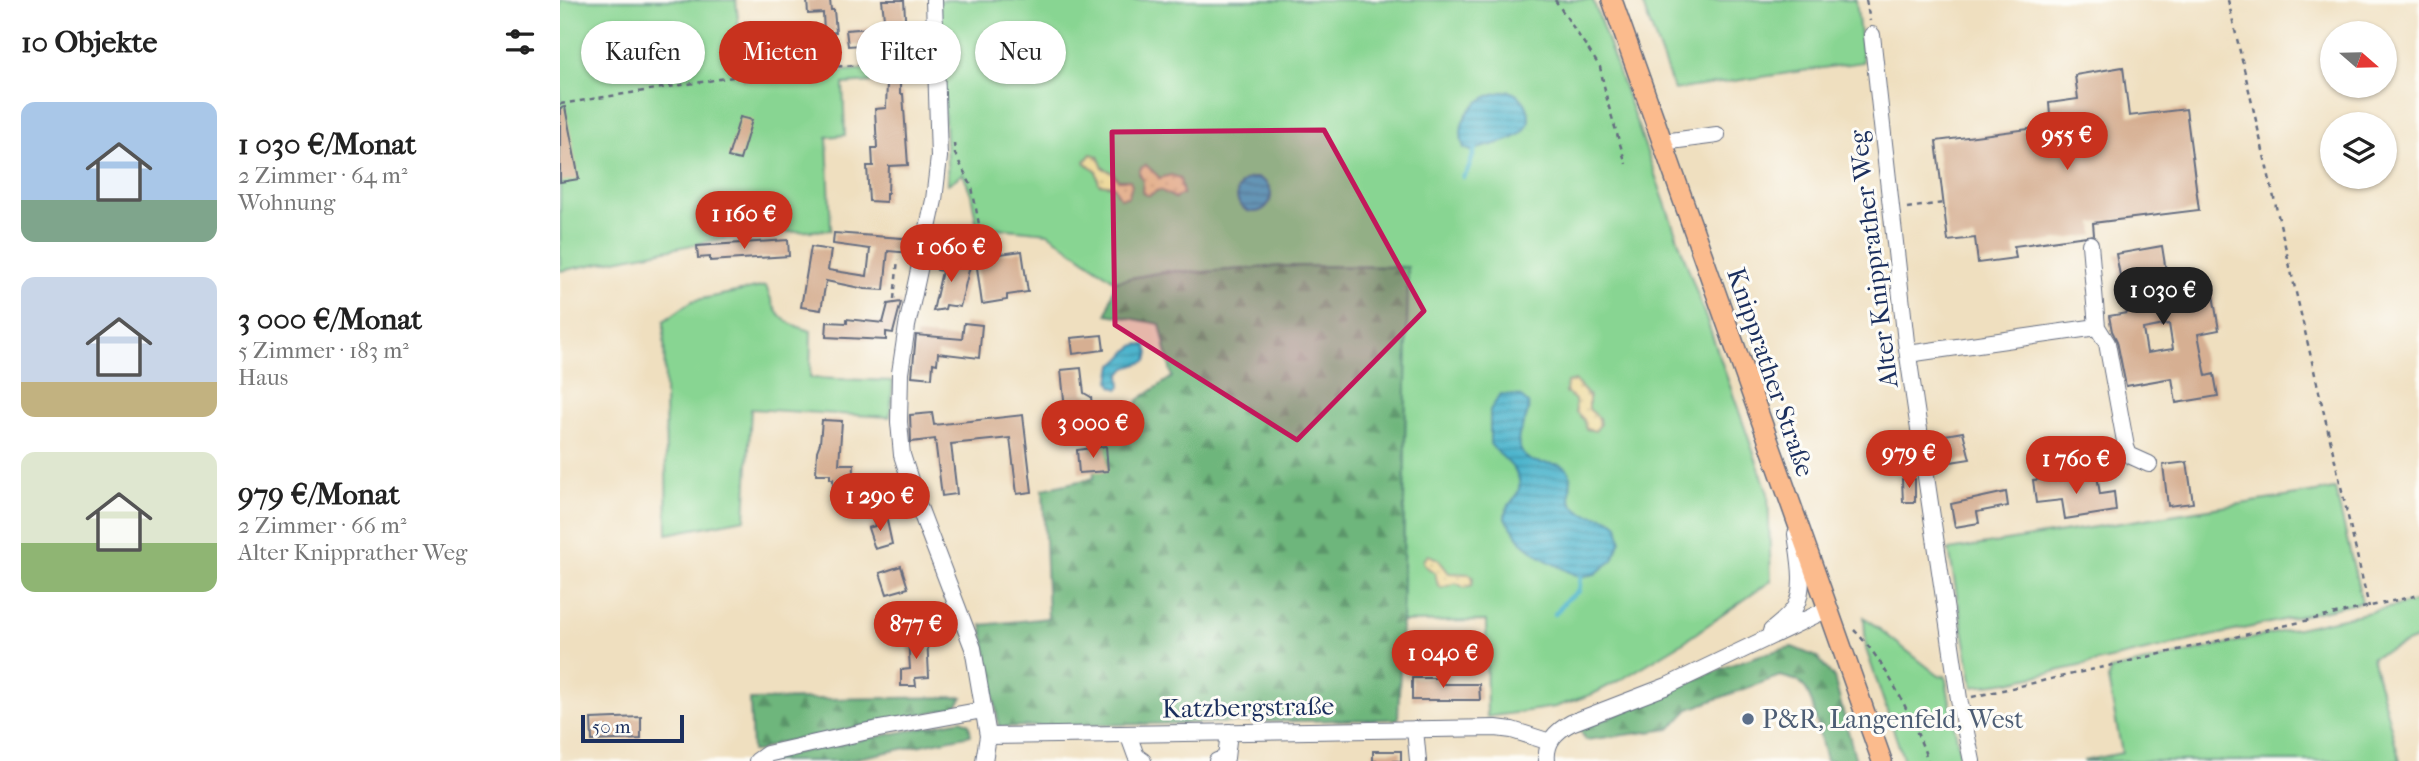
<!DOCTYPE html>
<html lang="de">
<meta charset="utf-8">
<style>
body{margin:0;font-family:"IM FELL French Canon",serif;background:#f2f2f2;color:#222;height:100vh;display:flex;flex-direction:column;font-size:26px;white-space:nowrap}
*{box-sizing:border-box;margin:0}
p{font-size:23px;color:#767676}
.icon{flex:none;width:38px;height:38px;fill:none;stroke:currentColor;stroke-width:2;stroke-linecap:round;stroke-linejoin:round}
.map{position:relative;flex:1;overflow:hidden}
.side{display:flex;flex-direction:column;background:#fff;width:560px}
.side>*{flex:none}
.guide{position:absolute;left:21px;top:21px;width:665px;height:63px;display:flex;gap:14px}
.needle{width:46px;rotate:110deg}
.buttons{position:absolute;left:1760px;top:21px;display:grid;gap:14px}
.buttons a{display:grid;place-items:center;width:77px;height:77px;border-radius:50%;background:#fff;box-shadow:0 2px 5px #0004;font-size:35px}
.scale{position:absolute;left:21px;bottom:18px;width:103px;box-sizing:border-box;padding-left:7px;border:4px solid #1b2f5e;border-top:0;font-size:19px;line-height:24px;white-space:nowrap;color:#1b2f5e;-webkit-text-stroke:5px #fdfcf7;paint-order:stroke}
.price{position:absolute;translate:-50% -60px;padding:0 16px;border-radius:24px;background:#c8321e;color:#fff;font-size:23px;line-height:46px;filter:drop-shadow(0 2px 4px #0008)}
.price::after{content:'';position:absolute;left:50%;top:42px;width:21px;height:16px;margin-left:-10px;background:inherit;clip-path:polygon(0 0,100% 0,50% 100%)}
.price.active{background:#222;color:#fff}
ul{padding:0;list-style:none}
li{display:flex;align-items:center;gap:21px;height:175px;padding:0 21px}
li span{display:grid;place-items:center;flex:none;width:196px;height:140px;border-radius:14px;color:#555}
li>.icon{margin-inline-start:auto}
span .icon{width:84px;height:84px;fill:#fffc;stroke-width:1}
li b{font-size:30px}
h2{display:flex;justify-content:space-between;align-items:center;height:84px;padding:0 21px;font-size:30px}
.tag{padding:0 24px;border-radius:32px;background:#fff;box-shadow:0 2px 5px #0004;font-size:24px;line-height:63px}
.tag.active{background:#c8321e;color:#fff}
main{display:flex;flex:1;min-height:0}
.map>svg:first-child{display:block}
</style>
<main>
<section class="side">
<h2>10 Objekte<svg class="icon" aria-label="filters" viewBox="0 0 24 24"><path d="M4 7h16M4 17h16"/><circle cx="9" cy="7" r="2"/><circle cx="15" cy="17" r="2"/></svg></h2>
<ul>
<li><span style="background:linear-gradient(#a9c7e8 70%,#7fa58c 0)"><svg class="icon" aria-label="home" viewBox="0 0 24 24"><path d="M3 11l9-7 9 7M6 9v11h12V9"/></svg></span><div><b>1 030 €/Monat</b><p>2 Zimmer · 64 m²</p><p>Wohnung</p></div></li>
<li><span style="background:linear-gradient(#c9d6e8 75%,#c2b280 0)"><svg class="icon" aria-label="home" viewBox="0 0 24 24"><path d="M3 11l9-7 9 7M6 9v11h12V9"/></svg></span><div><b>3 000 €/Monat</b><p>5 Zimmer · 183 m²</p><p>Haus</p></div></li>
<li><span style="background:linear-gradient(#dfe7d0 65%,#8fb573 0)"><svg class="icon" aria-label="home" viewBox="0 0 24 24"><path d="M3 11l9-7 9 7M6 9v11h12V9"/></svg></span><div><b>979 €/Monat</b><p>2 Zimmer · 66 m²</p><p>Alter Knipprather Weg</p></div></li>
</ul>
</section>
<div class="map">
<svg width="1859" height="761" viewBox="0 0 1859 761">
<defs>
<pattern id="forest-firs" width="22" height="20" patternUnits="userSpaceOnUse" patternTransform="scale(1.75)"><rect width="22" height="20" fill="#6eb67c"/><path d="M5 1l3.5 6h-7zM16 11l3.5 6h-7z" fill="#5a9469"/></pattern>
<pattern id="sand-dots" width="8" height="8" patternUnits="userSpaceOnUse" patternTransform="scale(1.75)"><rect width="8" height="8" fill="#eeda9e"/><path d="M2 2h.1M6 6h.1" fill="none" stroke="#ccbb8a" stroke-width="1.8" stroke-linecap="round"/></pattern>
<pattern id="water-rules" width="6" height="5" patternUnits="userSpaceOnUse" patternTransform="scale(1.75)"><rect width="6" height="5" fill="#4eb5cd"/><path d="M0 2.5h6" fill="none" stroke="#4094aa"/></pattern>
</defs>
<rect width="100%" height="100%" fill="#fdfcf7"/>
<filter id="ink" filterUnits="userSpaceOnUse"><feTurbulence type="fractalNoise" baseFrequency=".0143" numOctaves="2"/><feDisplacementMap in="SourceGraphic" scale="14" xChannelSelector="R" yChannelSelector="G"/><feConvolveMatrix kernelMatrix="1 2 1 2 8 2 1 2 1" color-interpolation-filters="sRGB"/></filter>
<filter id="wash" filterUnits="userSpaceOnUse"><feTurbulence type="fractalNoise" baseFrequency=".00686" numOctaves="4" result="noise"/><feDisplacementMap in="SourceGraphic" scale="28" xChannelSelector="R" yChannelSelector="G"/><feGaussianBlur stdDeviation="1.57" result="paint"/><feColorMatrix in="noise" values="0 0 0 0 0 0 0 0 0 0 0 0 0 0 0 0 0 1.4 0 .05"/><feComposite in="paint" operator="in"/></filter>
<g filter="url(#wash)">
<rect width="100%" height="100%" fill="#efdfbf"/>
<path fill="#88d592" stroke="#528278" stroke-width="2" d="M0,0H176L184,79L369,64L370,78L283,84L285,135L267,137L271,230L187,234L0,271Z
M379,0H1033L1208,493L1211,581L1125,641L1064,678L1033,694L995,707L927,717L926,621L842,622L848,267L723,266L643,272L608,271L555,281L488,233L417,226L411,194L403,174L388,184Z
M1081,0H1296L1303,62L1114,90Z
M206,286C216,314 220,323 251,331L250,378L333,381L330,417L191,409L185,519L107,534L104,321L132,301Z
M1775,489L1802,602L1449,682L1413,687L1389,550Z
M1859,601V638L1812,657L1840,761H1523L1562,753L1548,679L1550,670Z
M1304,617L1379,676L1385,675L1401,761H1344L1306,649Z"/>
<path fill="url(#forest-firs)" stroke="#44726d" stroke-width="2" d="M723,266L848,267L842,622L838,719L439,727L422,625L488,618L483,489L534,478L532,439L571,427L578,400L612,377L600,324L547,314L555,281L608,271L643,272Z
M1232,647L1257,657L1274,678L1296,761H1266L1252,703L1246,689L1238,681L1220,676L1129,709L1110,729L1026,740L1019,729C1090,705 1160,661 1232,647Z
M403,697L396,707L387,709L217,743L198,751H192L190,700Z
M401,720L409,724L411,735L283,761H209L216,757Z"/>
<path fill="url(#sand-dots)" stroke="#84847e" stroke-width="2" d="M531,154L538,156L543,168L552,172L558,180H570L572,185L568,197L560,198L554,186L539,184L536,170L526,164L525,161Z
M586,165L600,178L611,175L620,178L623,194L615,198L600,190C592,191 589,200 582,192L583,181L579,173L581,168Z
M1015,381L1029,396V409L1039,418L1040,425L1035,431L1026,429L1024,420L1016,412L1015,400L1006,392L1007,382Z
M868,555L878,559L889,573L910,574L913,578L912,585L905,588L896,583L882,588L878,586L875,573L864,565L863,560Z"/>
<path fill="url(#water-rules)" stroke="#347296" stroke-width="2" d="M949,91C959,95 965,100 968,110C977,143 929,143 911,151L904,148C892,117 920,93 949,91Z
M677 195a17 17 0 1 1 34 0a17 17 0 1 1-34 0Z
M579,344L586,345L589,353L587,361L566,368L560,375L561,387L558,389L552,386L550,381L553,365C564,359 567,347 579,344Z
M941,394L960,396L968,403C971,419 955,431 959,445C966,472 993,458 1005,467C1018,479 1003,496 1015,507C1028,521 1045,511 1058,525L1061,540L1053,560L1035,574L1019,577L982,558L962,542L945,518C945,505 952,504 957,494C968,473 941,458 930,444V410Z"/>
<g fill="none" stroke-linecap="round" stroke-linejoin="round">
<path stroke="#4eb5cd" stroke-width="4.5" d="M903,177C911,169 911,159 915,149
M995,614L1006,600L1019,591L1021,577"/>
</g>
<g id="blocks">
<path fill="#d6af92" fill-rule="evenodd" d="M247,0H270L271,10H274L276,32L264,33L263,13L248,14Z
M322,0H344L346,34L325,35L326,43L288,46L286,30L325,27Z
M1563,67L1569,116L1626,109L1639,210L1533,223L1534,235L1454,246L1456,258L1418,263L1415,238L1388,241L1376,141L1491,126L1489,103L1518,99L1515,75Z
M327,83H340V94H343L348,165L329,166L328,193H326V202L309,201L307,166H313L312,148H317L315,109L326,108Z
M5,107L19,179L0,182V108Z
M180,117L192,120L180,160L168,157Z
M274,233L355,239L352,253L328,251L324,290L305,289L266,281L261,310L241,307L251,247L271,250L268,270L307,276L310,249L273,244Z
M228,240L229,256L150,261V257L138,258L137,246Z
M1602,246L1609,290L1651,283L1659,330L1638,334L1646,376L1654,374L1658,396L1616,403L1612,378L1566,386L1557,341L1552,331L1549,316L1567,313L1556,254ZM1609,324L1613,349L1587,353L1583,329Z
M440,250L441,254L462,251L468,292L447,295V300L422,304L415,253Z
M380,259L410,266L400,307L386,305L385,309L373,311L382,271L377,270Z
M341,302L333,333L326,332V340L266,337L267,322L287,323V319L323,323L328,304Z
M404,323L422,325L419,358L378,353L377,364L373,363L372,378L352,376L356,335L402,339Z
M542,335L544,350L513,354L511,338Z
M521,368L524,393L531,397L532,406L505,409L501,370Z
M372,413L374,425L463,415L472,492L457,494L450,438L391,444L397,494L382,496L375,439L351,442L350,415Z
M262,420L282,421L279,464H294L293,498H273V479H270V474H256L257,451L260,443Z
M1403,432L1410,459L1384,463L1379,436Z
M546,446L548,471L519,473L517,450Z
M1627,462L1633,503L1608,506L1603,465Z
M1537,475L1540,494L1554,492L1556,511L1505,519L1502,500L1476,503L1473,480L1495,478V481Z
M1342,479H1355V502H1343Z
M1446,492L1448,506L1417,512L1419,523L1395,527L1391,504Z
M326,516L332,544L315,549L308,528L315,526L312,517Z
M341,566L348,588L327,594L320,573Z
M327,606H352L353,625L327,626Z
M367,636L369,677L355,678L356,686H341V670L350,669L348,637Z
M852,678H883V684H919L920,700H852Z
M81,717V739L32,741L31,719Z
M813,751H841V761H813Z"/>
</g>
</g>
<g filter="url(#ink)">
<use href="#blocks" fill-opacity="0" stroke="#656d80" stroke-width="2"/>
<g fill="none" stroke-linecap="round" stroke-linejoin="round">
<g stroke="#656d80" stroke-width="18">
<path id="minor" d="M374,0L379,157L374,200L347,326L340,373L339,422L342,455L356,499L413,648L428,736L424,761
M1312,35L1346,342L1399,699L1412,761
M1103,142L1157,135
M1537,327L1547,343L1566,447L1569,455L1589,464
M1348,354L1537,327L1530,244
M1211,631C1219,624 1230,616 1235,607C1246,587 1239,556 1236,534
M855,729L858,761
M568,734L576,756L583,761
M428,736L936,728L952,730L990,742
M197,761L207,754L308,731L423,710
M657,761L666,758L669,732
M987,761C985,742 996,731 1011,723L1107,686L1268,609"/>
</g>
<g stroke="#656d80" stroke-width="22">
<path id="major" d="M1052,0L1322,761"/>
</g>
<path stroke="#656d80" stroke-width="2.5" stroke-dasharray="5 5" stroke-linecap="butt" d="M995,0L1040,67L1048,104L1066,164
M1306,0L1310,21
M1668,0L1809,607
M0,104L186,75L360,59
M394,143L395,154L412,187L420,230
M1347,208L1383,203
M334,299L338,259
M1294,630C1326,662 1353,718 1368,761
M1412,697L1859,595"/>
<use href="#minor" stroke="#fff" stroke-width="16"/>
<use href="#major" stroke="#fbbb8d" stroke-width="19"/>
</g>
</g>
<path fill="#c2185b" fill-opacity="0.2" stroke="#c2185b" stroke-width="5" stroke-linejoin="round" d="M764,130L864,311L737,440L555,325L552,132Z"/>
<circle fill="#5c6f8a" stroke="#fdfcf7" stroke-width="2.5" cx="1188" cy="719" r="7"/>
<g text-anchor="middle" stroke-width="6" stroke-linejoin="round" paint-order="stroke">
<g font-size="26" fill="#1b2f5e" stroke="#fdfcf7">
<text transform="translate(1313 259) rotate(-97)" y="9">Alter Knipprather Weg</text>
<text transform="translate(1211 372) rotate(71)" y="9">Knipprather Straße</text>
<text transform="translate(688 707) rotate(-1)" y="9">Katzbergstraße</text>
</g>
<g font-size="26" fill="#4e5e75" stroke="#fdfcf7" text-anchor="start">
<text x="1202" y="728">P&amp;R, Langenfeld, West</text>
</g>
</g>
</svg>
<div class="buttons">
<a><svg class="needle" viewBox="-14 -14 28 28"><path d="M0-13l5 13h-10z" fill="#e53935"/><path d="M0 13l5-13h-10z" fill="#767676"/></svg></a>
<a><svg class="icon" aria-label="layers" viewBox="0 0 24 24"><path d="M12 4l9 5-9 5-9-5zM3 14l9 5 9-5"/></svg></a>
</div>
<div class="scale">50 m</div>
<b class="price" style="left:1507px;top:172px">955 €</b>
<b class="price" style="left:184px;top:251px">1 160 €</b>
<b class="price" style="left:391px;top:284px">1 060 €</b>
<b class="price active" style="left:1603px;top:327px">1 030 €</b>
<b class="price" style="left:533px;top:460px">3 000 €</b>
<b class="price" style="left:1349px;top:490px">979 €</b>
<b class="price" style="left:1516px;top:496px">1 760 €</b>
<b class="price" style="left:320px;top:533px">1 290 €</b>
<b class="price" style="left:356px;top:661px">877 €</b>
<b class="price" style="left:883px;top:690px">1 040 €</b>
<div class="guide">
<a class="tag">Kaufen</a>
<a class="tag active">Mieten</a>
<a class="tag">Filter</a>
<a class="tag">Neu</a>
</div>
</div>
</main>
